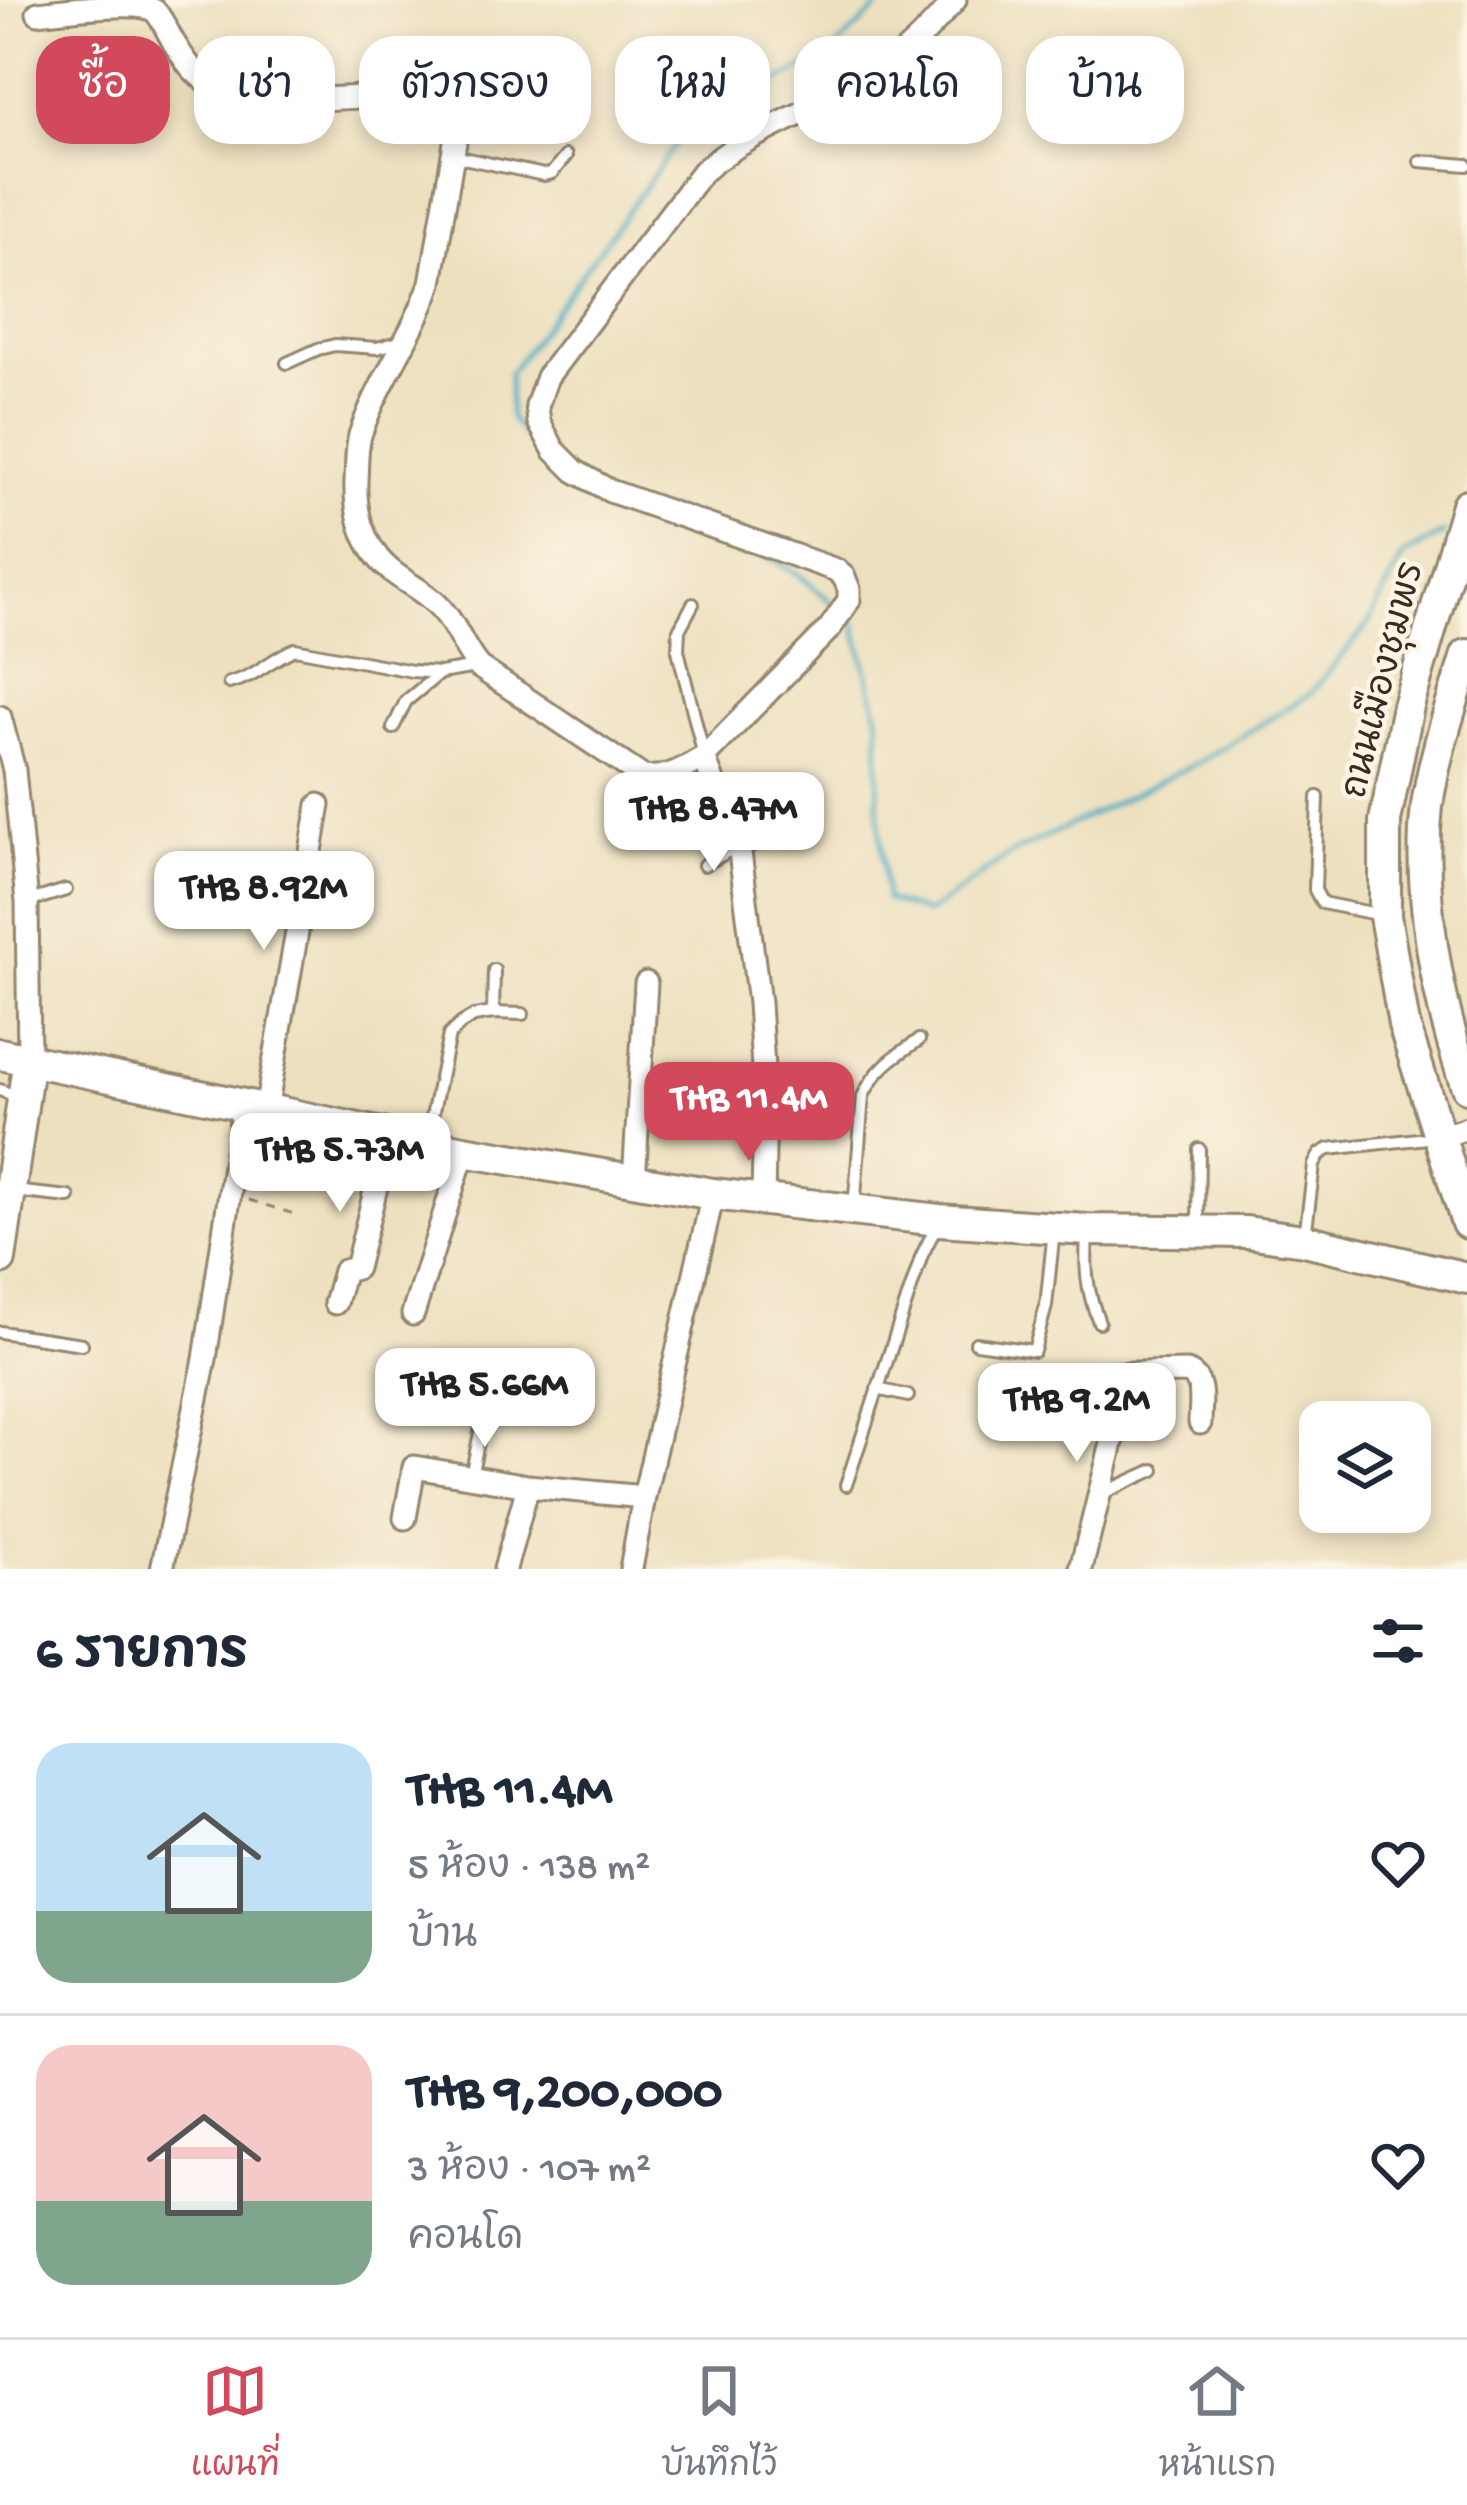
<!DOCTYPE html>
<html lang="th">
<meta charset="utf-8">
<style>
body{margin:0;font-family:"Gochi Hand","Playpen Sans Thai",sans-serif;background:#f6f6f7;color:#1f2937;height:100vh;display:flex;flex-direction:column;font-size:45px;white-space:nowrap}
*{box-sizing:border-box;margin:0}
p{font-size:39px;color:#747a83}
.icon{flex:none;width:66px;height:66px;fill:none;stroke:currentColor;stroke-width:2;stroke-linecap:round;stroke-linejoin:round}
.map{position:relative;height:1569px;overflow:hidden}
.details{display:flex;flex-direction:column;background:#fff;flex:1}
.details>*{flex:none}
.hud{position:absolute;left:36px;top:36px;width:1395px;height:108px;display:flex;gap:24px}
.fabs{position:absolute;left:1299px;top:1401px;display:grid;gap:24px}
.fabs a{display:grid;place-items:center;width:132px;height:132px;border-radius:24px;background:#fff;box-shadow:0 6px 18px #0003;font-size:60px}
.price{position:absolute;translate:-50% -102px;padding:0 27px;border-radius:24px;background:#fff;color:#222;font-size:39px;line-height:78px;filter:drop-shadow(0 3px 6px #0008)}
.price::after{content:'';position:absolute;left:50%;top:72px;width:36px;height:27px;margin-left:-18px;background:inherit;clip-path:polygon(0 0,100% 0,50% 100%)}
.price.active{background:#d1495b;color:#fff}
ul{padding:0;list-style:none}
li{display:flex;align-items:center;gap:36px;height:300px;padding:0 36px}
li+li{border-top:3px solid #e0e1e3}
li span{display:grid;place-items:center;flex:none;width:336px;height:240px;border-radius:36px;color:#555}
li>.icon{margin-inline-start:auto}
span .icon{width:144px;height:144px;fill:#fffc;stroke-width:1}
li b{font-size:51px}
h2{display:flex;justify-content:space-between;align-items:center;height:144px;padding:0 36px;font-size:51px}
.tag{padding:0 42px;border-radius:36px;background:#fff;box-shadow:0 6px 18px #0003;font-size:42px;line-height:108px}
.tag.active{background:#d1495b;color:#fff}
.tabs{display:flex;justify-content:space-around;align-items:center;height:168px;border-top:3px solid #e0e1e3;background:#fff;font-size:33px;color:#747a83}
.tabs a{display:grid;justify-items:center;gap:6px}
.tabs .active{color:#d1495b}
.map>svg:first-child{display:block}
</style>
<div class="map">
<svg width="1467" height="1569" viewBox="0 0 1467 1569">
<rect width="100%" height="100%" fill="#fcf5e5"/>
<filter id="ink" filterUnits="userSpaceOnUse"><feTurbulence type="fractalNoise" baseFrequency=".00833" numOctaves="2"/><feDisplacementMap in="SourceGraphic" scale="24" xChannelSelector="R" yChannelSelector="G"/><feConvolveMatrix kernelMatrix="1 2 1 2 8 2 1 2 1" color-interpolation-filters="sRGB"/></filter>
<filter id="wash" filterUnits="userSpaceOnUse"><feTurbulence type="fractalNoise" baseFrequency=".004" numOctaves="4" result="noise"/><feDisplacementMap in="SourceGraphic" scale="48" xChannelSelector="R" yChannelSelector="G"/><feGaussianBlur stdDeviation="2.7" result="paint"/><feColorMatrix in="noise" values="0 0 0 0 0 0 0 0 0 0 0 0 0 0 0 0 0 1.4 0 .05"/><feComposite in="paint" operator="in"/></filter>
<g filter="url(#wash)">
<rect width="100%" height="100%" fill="#ede0bf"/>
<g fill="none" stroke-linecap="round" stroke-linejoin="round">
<path stroke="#40aac0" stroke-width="4.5" d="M620,505L572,493L510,418L509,374L682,136L833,51L886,0
M760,554L798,574L835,605
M848,616L854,620L879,720L878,804L886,900L928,913L1009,855L1201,761L1310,694L1367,626L1404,555L1444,533"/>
</g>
</g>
<g filter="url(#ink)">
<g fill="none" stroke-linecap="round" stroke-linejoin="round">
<g stroke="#94856e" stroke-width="16">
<path id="lane" d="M454,156L544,175L552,173L566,156
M1420,161L1467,165
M287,363L318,349L335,345L377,348L403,341
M693,604L679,630L678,650L704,756
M229,683C258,676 270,659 295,649L412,671L440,673L476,667
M393,728L406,701L440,673
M1318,797L1315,890L1322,903L1381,915
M740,852L773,834
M704,865L738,846
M27,902L66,890
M493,1013L494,970
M0,1090L20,1098
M427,1140L449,1035L462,1023L474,1016L493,1013L523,1014
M13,1191L69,1197
M854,1209L863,1096C876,1068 895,1056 919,1040
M1198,1226L1199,1149
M1087,1234C1085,1269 1086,1289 1099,1322
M1305,1237L1314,1165L1320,1154L1329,1149L1436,1137
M0,1332L82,1344
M976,1343L1034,1351L1046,1306L1054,1230
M877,1389L908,1396
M471,1476L485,1409
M846,1485L922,1255L938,1223
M1099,1495L1154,1470"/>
</g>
<g stroke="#94856e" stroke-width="27">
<path id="street" d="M38,13C63,10 138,0 155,11C163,20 168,33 174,43C184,59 194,75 211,83C274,111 372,95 440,90C455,95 457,103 459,119L431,283C413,336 378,382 360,435C356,449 357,466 356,481C355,506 360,531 374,552C391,579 424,587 444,612C458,629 464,650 479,667L643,777C667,780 683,769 704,757
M0,717L14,770L27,902L29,1058
M266,1110L319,805
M1440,1137L1467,1128
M634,1181L646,983
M763,1199L765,1101L759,1003L740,852L704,757L830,628L849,600V589L844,577L836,570L610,491L575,471L554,450L539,422L537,406L547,377L702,172C750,130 811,113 865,81C901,60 928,31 955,0
M335,1303L344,1271L356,1268L389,1135
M413,1314L464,1151
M1099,1374L1187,1372C1206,1379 1200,1405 1200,1423
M405,1518L414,1467L528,1486L644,1497
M162,1569L205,1359L243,1106
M505,1569L528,1486
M631,1569L644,1497L713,1194
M1081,1569L1129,1374"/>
</g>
<g stroke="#94856e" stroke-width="36">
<path id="secondary" d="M1467,505L1408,706L1385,821V916L1404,1025L1467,1223
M1467,655C1452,704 1434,755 1427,806C1417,893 1438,1005 1467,1087
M0,1054L464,1151L713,1194L939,1220L1087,1230L1246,1232L1304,1240L1467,1278
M0,1259L29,1058"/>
</g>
<path stroke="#94856e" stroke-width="3" stroke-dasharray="9 9" stroke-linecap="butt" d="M249,1200L297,1215"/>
<use href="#lane" stroke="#fff" stroke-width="10"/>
<use href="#street" stroke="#fff" stroke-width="21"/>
<use href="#secondary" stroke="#fff" stroke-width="30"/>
</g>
</g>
<g text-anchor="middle" stroke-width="9" stroke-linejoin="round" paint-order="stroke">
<g font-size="36" fill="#3b2a1e" stroke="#fcf5e5">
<text transform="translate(1380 679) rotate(-76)" y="13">ถนนเมืองชุมพร</text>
</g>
</g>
</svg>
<div class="fabs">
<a><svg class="icon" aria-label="layers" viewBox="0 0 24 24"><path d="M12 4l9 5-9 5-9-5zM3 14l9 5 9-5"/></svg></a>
</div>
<b class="price" style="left:714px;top:874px">THB 8.47M</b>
<b class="price" style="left:264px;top:953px">THB 8.92M</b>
<b class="price active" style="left:749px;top:1164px">THB 11.4M</b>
<b class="price" style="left:340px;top:1215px">THB 5.73M</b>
<b class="price" style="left:485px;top:1450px">THB 5.66M</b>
<b class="price" style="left:1077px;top:1465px">THB 9.2M</b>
<div class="hud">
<a class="tag active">ซื้อ</a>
<a class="tag">เช่า</a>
<a class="tag">ตัวกรอง</a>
<a class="tag">ใหม่</a>
<a class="tag">คอนโด</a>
<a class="tag">บ้าน</a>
</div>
</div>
<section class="details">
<h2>6 รายการ<svg class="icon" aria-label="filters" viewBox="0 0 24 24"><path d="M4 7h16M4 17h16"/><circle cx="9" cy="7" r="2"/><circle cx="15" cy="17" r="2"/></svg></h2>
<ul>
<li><span style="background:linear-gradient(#bfe0f5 70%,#7fa58c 0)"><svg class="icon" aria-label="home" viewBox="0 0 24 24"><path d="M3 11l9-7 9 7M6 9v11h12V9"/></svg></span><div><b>THB 11.4M</b><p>5 ห้อง · 138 m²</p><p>บ้าน</p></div><svg class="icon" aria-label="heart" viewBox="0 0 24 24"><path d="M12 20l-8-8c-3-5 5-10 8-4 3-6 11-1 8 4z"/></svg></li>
<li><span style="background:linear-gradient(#f6c9c9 65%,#7fa58c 0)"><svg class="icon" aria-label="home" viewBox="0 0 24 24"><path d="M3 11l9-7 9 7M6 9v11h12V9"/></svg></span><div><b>THB 9,200,000</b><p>3 ห้อง · 107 m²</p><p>คอนโด</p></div><svg class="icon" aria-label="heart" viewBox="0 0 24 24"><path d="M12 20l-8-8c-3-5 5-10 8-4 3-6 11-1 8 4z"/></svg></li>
</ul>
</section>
<nav class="tabs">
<a class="active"><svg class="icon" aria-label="map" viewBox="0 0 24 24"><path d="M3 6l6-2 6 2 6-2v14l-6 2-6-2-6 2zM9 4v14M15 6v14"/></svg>แผนที่</a>
<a><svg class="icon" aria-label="saved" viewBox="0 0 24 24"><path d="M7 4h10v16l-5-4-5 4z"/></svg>บันทึกไว้</a>
<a><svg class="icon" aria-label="home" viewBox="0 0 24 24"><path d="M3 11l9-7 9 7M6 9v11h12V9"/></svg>หน้าแรก</a>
</nav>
